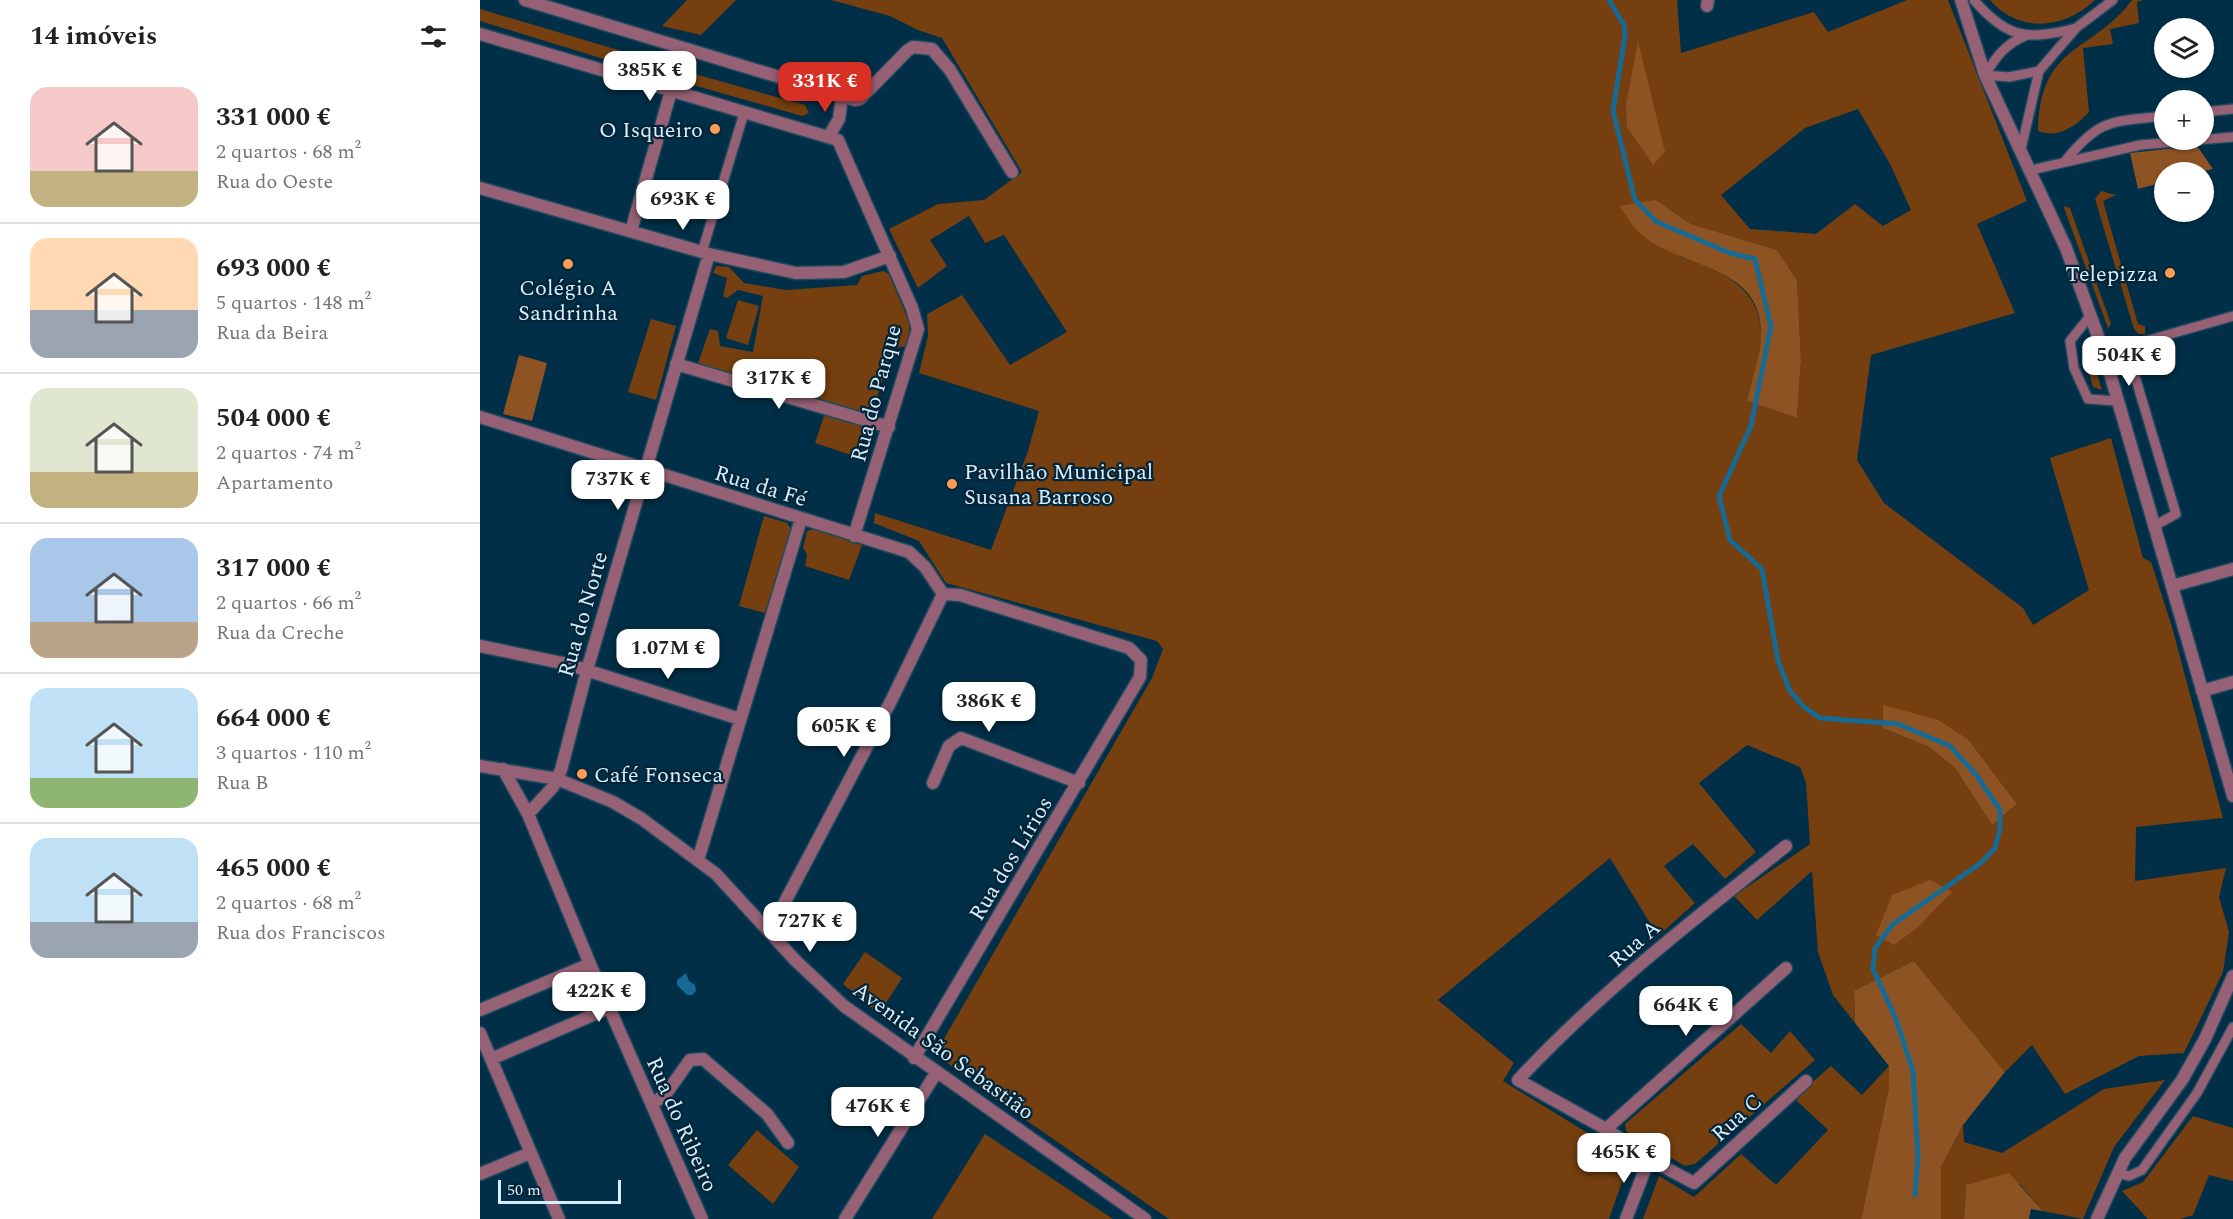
<!DOCTYPE html>
<html lang="pt">
<meta charset="utf-8">
<style>
body{margin:0;font-family:Spectral,serif;background:#f2f2f2;color:#222;height:100vh;display:flex;flex-direction:column;font-size:22px;white-space:nowrap}
*{box-sizing:border-box;margin:0}
p{font-size:20px;color:#767676}
.icon{flex:none;width:33px;height:33px;fill:none;stroke:currentColor;stroke-width:2;stroke-linecap:round;stroke-linejoin:round}
.map{position:relative;flex:1;overflow:hidden}
.side{display:flex;flex-direction:column;background:#fff;width:480px}
.side>*{flex:none}
.tools{position:absolute;left:1674px;top:18px;display:grid;gap:12px}
.tools a{display:grid;place-items:center;width:60px;height:60px;border-radius:50%;background:#fff;box-shadow:0 2px 4px #0004;font-size:30px}
.scale{position:absolute;left:18px;bottom:15px;width:123px;box-sizing:border-box;padding-left:6px;border:3px solid #d7eefd;border-top:0;font-size:16px;line-height:21px;white-space:nowrap;color:#d7eefd;-webkit-text-stroke:4px #032537;paint-order:stroke}
.price{position:absolute;translate:-50% -51px;padding:0 14px;border-radius:12px;background:#fff;color:#222;font-size:20px;line-height:39px;filter:drop-shadow(0 2px 3px #0008)}
.price::after{content:'';position:absolute;left:50%;top:36px;width:18px;height:14px;margin-left:-9px;background:inherit;clip-path:polygon(0 0,100% 0,50% 100%)}
.price.active{background:#d93025;color:#fff}
ul{padding:0;list-style:none}
li{display:flex;align-items:center;gap:18px;height:150px;padding:0 30px}
li+li{border-top:2px solid #e0e0e0}
li span{display:grid;place-items:center;flex:none;width:168px;height:120px;border-radius:18px;color:#555}
li>.icon{margin-inline-start:auto}
span .icon{width:72px;height:72px;fill:#fffc;stroke-width:1}
li b{font-size:26px}
h2{display:flex;justify-content:space-between;align-items:center;height:72px;padding:0 30px;font-size:26px}
main{display:flex;flex:1;min-height:0}
.map>svg:first-child{display:block}
</style>
<main>
<section class="side">
<h2>14 imóveis<svg class="icon" aria-label="filters" viewBox="0 0 24 24"><path d="M4 7h16M4 17h16"/><circle cx="9" cy="7" r="2"/><circle cx="15" cy="17" r="2"/></svg></h2>
<ul>
<li><span style="background:linear-gradient(#f6c9c9 70%,#c2b280 0)"><svg class="icon" aria-label="home" viewBox="0 0 24 24"><path d="M3 11l9-7 9 7M6 9v11h12V9"/></svg></span><div><b>331 000 €</b><p>2 quartos · 68 m²</p><p>Rua do Oeste</p></div></li>
<li><span style="background:linear-gradient(#ffd9b3 60%,#9aa5b1 0)"><svg class="icon" aria-label="home" viewBox="0 0 24 24"><path d="M3 11l9-7 9 7M6 9v11h12V9"/></svg></span><div><b>693 000 €</b><p>5 quartos · 148 m²</p><p>Rua da Beira</p></div></li>
<li><span style="background:linear-gradient(#dfe7d0 70%,#c2b280 0)"><svg class="icon" aria-label="home" viewBox="0 0 24 24"><path d="M3 11l9-7 9 7M6 9v11h12V9"/></svg></span><div><b>504 000 €</b><p>2 quartos · 74 m²</p><p>Apartamento</p></div></li>
<li><span style="background:linear-gradient(#a9c7e8 70%,#b9a48a 0)"><svg class="icon" aria-label="home" viewBox="0 0 24 24"><path d="M3 11l9-7 9 7M6 9v11h12V9"/></svg></span><div><b>317 000 €</b><p>2 quartos · 66 m²</p><p>Rua da Creche</p></div></li>
<li><span style="background:linear-gradient(#bfe0f5 75%,#8fb573 0)"><svg class="icon" aria-label="home" viewBox="0 0 24 24"><path d="M3 11l9-7 9 7M6 9v11h12V9"/></svg></span><div><b>664 000 €</b><p>3 quartos · 110 m²</p><p>Rua B</p></div></li>
<li><span style="background:linear-gradient(#bfe0f5 70%,#9aa5b1 0)"><svg class="icon" aria-label="home" viewBox="0 0 24 24"><path d="M3 11l9-7 9 7M6 9v11h12V9"/></svg></span><div><b>465 000 €</b><p>2 quartos · 68 m²</p><p>Rua dos Franciscos</p></div></li>
</ul>
</section>
<div class="map">
<svg width="1753" height="1219" viewBox="0 0 1753 1219">
<rect width="100%" height="100%" fill="#002f47"/>
<path fill="#753f0f" fill-rule="evenodd" d="M207,0H256L221,35L182,26Z
M351,0H1197L1201,53L1334,12L1348,32L1427,0H1468L1547,201L1497,224L1535,313L1391,355L1377,460L1404,503L1543,608L1553,625L1609,590L1570,458L1631,438L1663,558L1671,562L1692,627L1743,818L1656,827L1655,881L1746,868L1739,897L1749,932L1743,972L1704,1053L1659,1056L1585,1094L1552,1045L1525,1072L1434,961L1374,991L1375,1023L1353,995L1338,952L1332,871L1277,920L1254,896L1330,844L1326,783L1320,767L1267,745L1219,783L1276,852L1245,879L1213,844L1184,866L1215,903L1178,936L1130,858L958,1000L1034,1063L1023,1081L1150,1159L1129,1219H689L514,1098L461,1058V1044L672,678L683,649L677,641L466,583L439,541L394,523L395,513L511,550L548,451L559,411L439,373L448,336L447,314L482,295L530,365L587,332L524,235L505,243L489,216L450,240L467,266L438,288L409,229L458,204L504,200L542,172L462,38L438,30L410,16ZM1378,109L1410,164L1431,210L1403,226L1375,204L1336,234L1270,229L1241,195L1325,128ZM1176,200L1211,224L1297,250L1317,280L1321,360L1317,418L1267,401C1271,382 1282,352 1281,333C1280,286 1239,270 1201,257ZM1403,728L1489,740L1537,804L1512,825L1475,768L1449,747Z
M1510,0H1615C1585,29 1539,34 1510,0Z
M1652,0H1664L1657,2L1659,23L1630,29L1633,44L1603,48L1609,112C1596,126 1578,139 1558,131C1560,42 1612,54 1652,0Z
M0,9L182,63L187,71L179,76L0,21Z
M215,74L325,105L329,113L322,116L210,84L207,77Z
M1621,191L1636,195L1623,201L1658,324L1665,326V334H1659L1654,329L1615,199Z
M1585,206L1590,208L1631,324L1628,328L1584,208Z
M236,266L249,267L264,283L306,290L377,285L382,276L403,271L409,274L430,324L428,346L413,348L391,415L217,366L230,329L238,331L240,346L273,352L283,296L258,290L247,298L243,296L247,278L233,273Z
M258,300L279,306L268,345L246,338Z
M171,319L196,326L176,400L148,392Z
M1607,342L1622,390L1613,387L1602,349Z
M345,413L388,427L377,457L335,443Z
M284,516L307,523L311,529L285,613L259,606Z
M333,529L382,545L369,580L325,566L327,554L323,548L327,531Z
M385,952L422,978L399,1014L363,984Z
M1261,1024L1291,1053L1310,1031L1335,1060L1215,1164L1205,1166L1146,1131L1145,1124Z
M1351,1066L1382,1095L1409,1066V1087L1381,1219H1163L1179,1176L1214,1197L1261,1154L1296,1185L1348,1130L1314,1098Z
M1685,1080L1634,1147L1603,1219L1563,1211L1540,1184L1486,1185L1484,1219H1461V1167L1483,1125L1484,1142L1522,1153L1624,1089Z
M1713,1116L1753,1128V1181L1729,1175L1713,1215L1700,1219H1668L1642,1191L1663,1182Z
M277,1130L319,1167L293,1204L248,1165Z
M505,1134L633,1219H452Z"/>
<path fill="#8e5323" d="M1158,41L1185,152L1173,165L1147,127L1146,105Z
M1717,146L1733,169L1719,172H1684V182L1658,189L1650,153Z
M1176,200L1211,224L1297,250L1317,280L1321,360L1317,418L1267,401C1271,380 1281,355 1281,334C1282,264 1201,269 1162,235C1153,228 1146,215 1139,206Z
M39,355L67,363L52,421L23,414Z
M1403,705L1458,720L1489,740L1537,804L1512,825L1475,768L1449,747L1403,728Z
M1450,880L1472,892L1437,928L1414,945L1396,935L1412,895Z
M1434,961L1525,1072L1483,1125L1461,1167V1219H1381L1409,1087V1066L1375,1023L1374,991Z
M1529,1173L1563,1211L1551,1209L1549,1219H1484L1486,1185Z"/>
<path fill="#166a93" d="M206,973L209,981L215,985L216,991L212,995H207L197,985V980Z"/>
<g fill="none" stroke-linecap="round" stroke-linejoin="round">
<path stroke="#166a93" stroke-width="5" d="M1129,0L1144,25L1145,35L1133,111L1155,200L1177,222L1250,253L1275,259L1291,326L1271,426L1239,496L1250,540L1282,569L1298,661L1310,691L1324,707L1340,718L1418,724L1470,746L1497,776L1520,810V829L1515,848L1502,862L1412,925L1395,948L1393,969L1416,1019L1433,1071L1438,1156L1435,1195"/>
<g stroke="#1e4a60" stroke-width="12">
<path id="service" d="M1494,0C1528,40 1549,40 1596,28
M1545,36C1525,44 1516,57 1505,75L1529,77L1559,71
M1724,112L1753,109
M1541,149L1559,71L1596,28L1633,0
M1586,160C1621,117 1633,122 1684,116
M1551,170L1660,145L1753,137
M222,252L264,113
M1610,316L1590,341L1594,368L1608,399L1637,401
M1646,346L1696,514L1674,526
M1624,353L1753,316
M1637,1173L1649,1176L1662,1170L1717,1093L1753,1027"/>
</g>
<g stroke="#1e4a60" stroke-width="15">
<path id="minor" d="M45,0L375,100L380,99L427,51L433,47L452,49L470,70L532,172
M1227,6L1228,0
M0,34L358,140L432,308L438,329L374,536
M349,136L359,119L362,97
M0,188L229,254L316,273L364,272L410,256
M151,231L203,49
M196,364L409,427
M0,417L429,552L445,567L463,594
M1692,586L1753,569
M0,646L87,664L260,719
M1722,691L1753,682
M0,766L77,779L133,802L162,819L236,874L315,960L364,1006L665,1219
M23,769L48,814L110,964L222,1219
M453,783L469,746L481,738L599,783
M48,814L73,787L81,770L107,670L229,254
M1306,846C1213,920 1119,993 1038,1080L1126,1129L1169,1159L1214,1183L1326,1081
M218,860L321,519
M289,932L411,701L463,594
M0,1010L110,964
M0,1033L79,1219
M434,1058L660,677L661,660L649,648L480,595L463,594
M11,1059L129,1008
M172,1104L185,1095L210,1060L223,1059L287,1114L308,1143
M1126,1129L1306,968
M0,1174L50,1153
M365,1219L456,1073
M1146,1219L1169,1159"/>
</g>
<g stroke="#1e4a60" stroke-width="15">
<path id="tertiary" d="M1481,0L1505,75L1586,248L1624,353L1753,796
M1617,1219L1645,1158L1702,1080L1725,1039L1753,976"/>
</g>
<use href="#service" stroke="#976175" stroke-width="9"/>
<use href="#minor" stroke="#976175" stroke-width="12"/>
<use href="#tertiary" stroke="#976175" stroke-width="12"/>
</g>
<g fill="#fc9d53" stroke="#032537" stroke-width="2">
<circle cx="235" cy="129" r="6"/>
<circle cx="88" cy="264" r="6"/>
<circle cx="1690" cy="273" r="6"/>
<circle cx="472" cy="484" r="6"/>
<circle cx="102" cy="774" r="6"/>
</g>
<g text-anchor="middle" stroke-width="4.5" stroke-linejoin="round" paint-order="stroke">
<g font-size="22" fill="#d7eefd" stroke="#032537" text-anchor="end">
<text x="223" y="137">O Isqueiro</text>
<text x="1678" y="281">Telepizza</text>
<text x="88" y="295" text-anchor="middle">Colégio A<tspan x="88" dy="25">Sandrinha</tspan></text>
<text x="484" y="479" text-anchor="start">Pavilhão Municipal<tspan x="484" dy="25">Susana Barroso</tspan></text>
<text x="114" y="782" text-anchor="start">Café Fonseca</text>
</g>
<g font-size="22" fill="#d7eefd" stroke="#032537">
<text transform="translate(395 393) rotate(-75)" y="8">Rua do Parque</text>
<text transform="translate(281 485) rotate(17)" y="8">Rua da Fé</text>
<text transform="translate(102 614) rotate(-74)" y="8">Rua do Norte</text>
<text transform="translate(530 858) rotate(-59)" y="8">Rua dos Lírios</text>
<text transform="translate(1154 943) rotate(-41)" y="8">Rua A</text>
<text transform="translate(464 1050) rotate(36)" y="8">Avenida São Sebastião</text>
<text transform="translate(1256 1117) rotate(-42)" y="8">Rua C</text>
<text transform="translate(203 1124) rotate(66)" y="8">Rua do Ribeiro</text>
</g>
</g>
</svg>
<div class="tools">
<a><svg class="icon" aria-label="layers" viewBox="0 0 24 24"><path d="M12 4l9 5-9 5-9-5zM3 14l9 5 9-5"/></svg></a>
<a>+</a>
<a>−</a>
</div>
<div class="scale">50 m</div>
<b class="price" style="left:170px;top:102px">385K €</b>
<b class="price active" style="left:345px;top:113px">331K €</b>
<b class="price" style="left:203px;top:231px">693K €</b>
<b class="price" style="left:1649px;top:387px">504K €</b>
<b class="price" style="left:299px;top:410px">317K €</b>
<b class="price" style="left:138px;top:511px">737K €</b>
<b class="price" style="left:188px;top:680px">1.07M €</b>
<b class="price" style="left:509px;top:733px">386K €</b>
<b class="price" style="left:364px;top:758px">605K €</b>
<b class="price" style="left:330px;top:953px">727K €</b>
<b class="price" style="left:119px;top:1023px">422K €</b>
<b class="price" style="left:1206px;top:1037px">664K €</b>
<b class="price" style="left:398px;top:1138px">476K €</b>
<b class="price" style="left:1144px;top:1184px">465K €</b>
</div>
</main>
